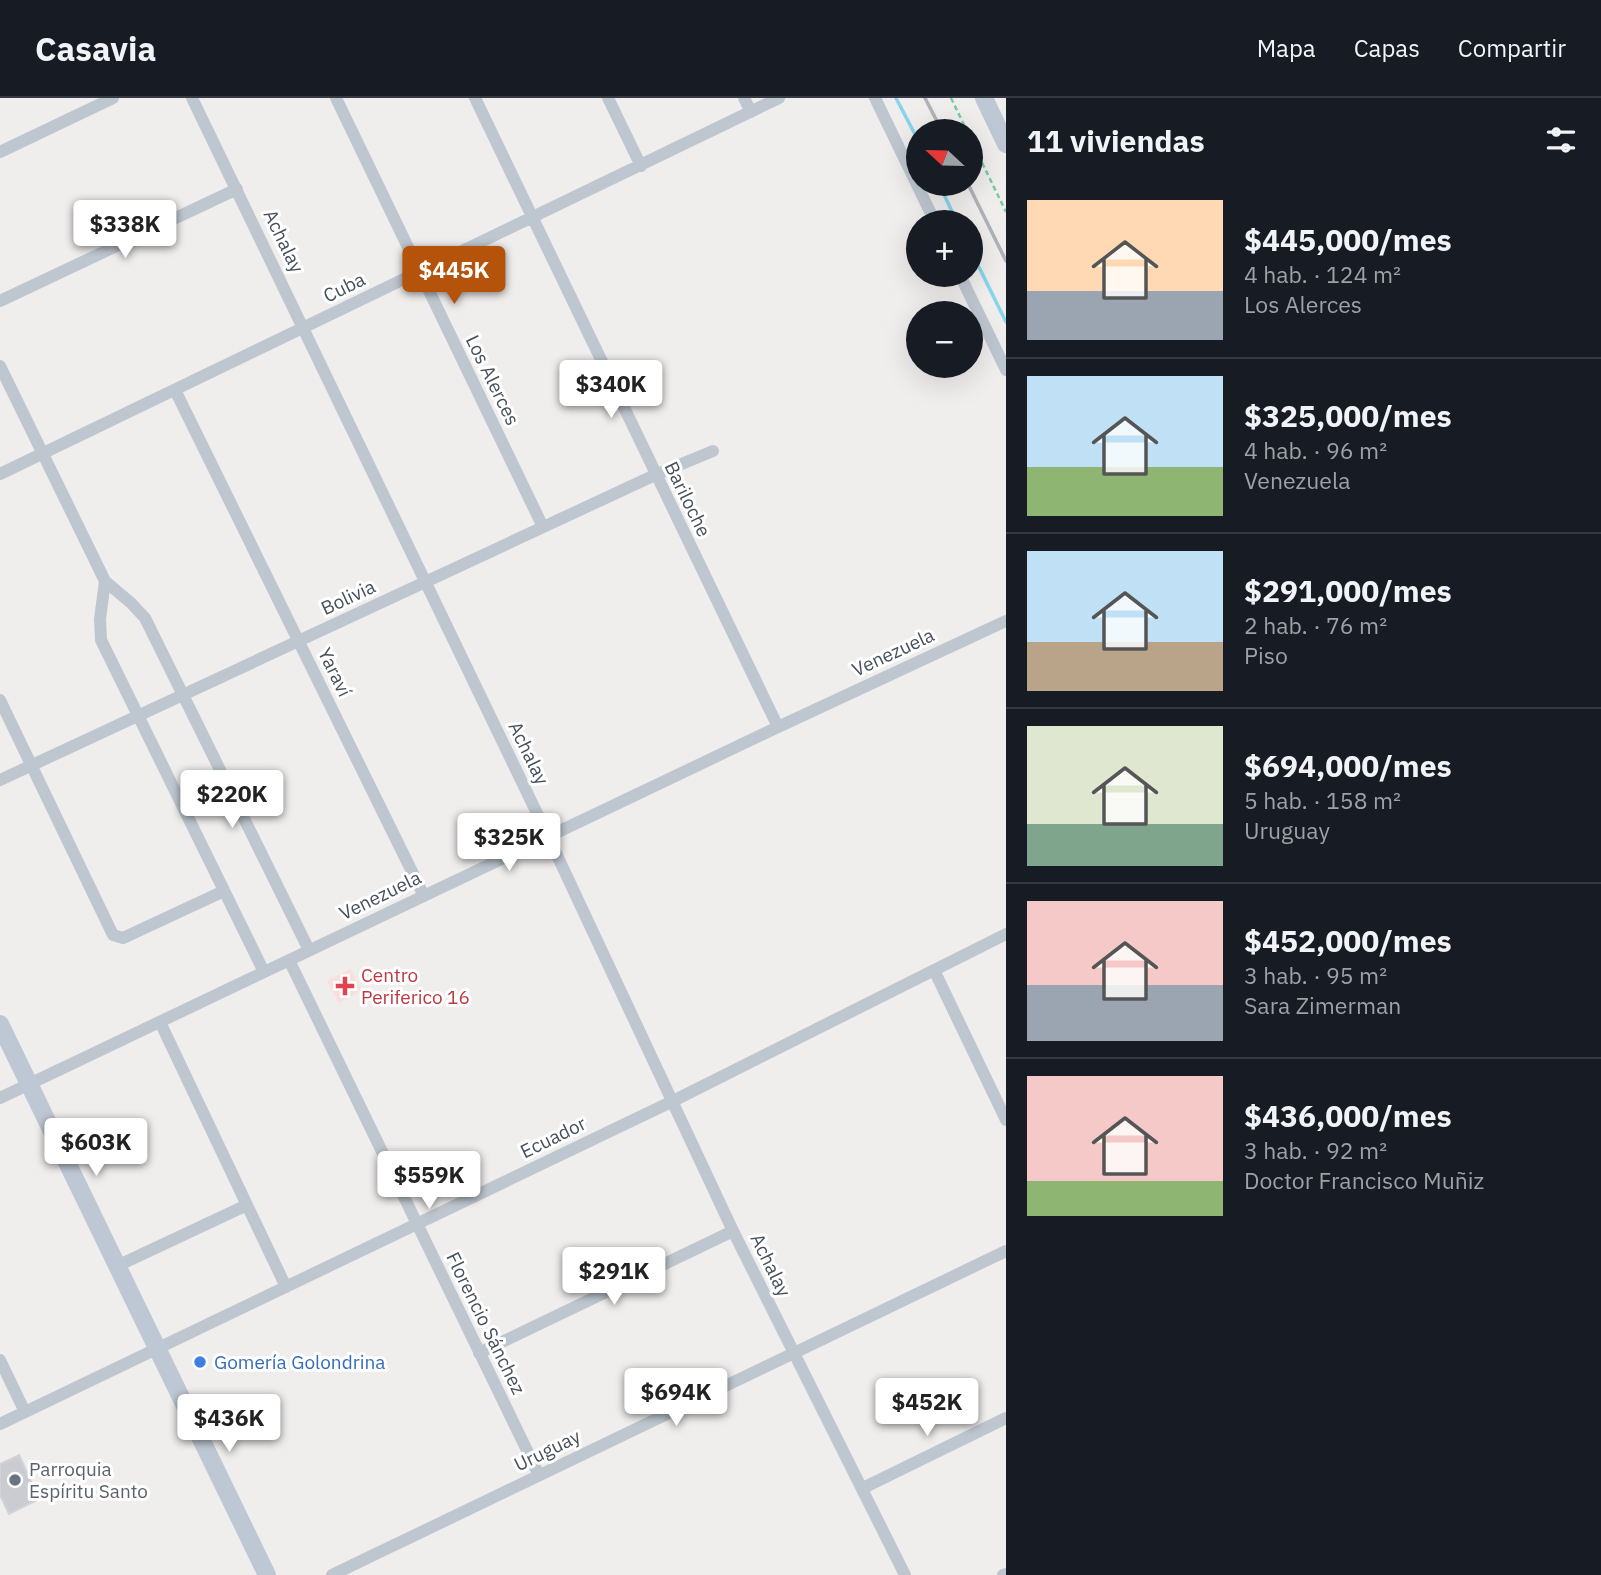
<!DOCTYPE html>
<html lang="es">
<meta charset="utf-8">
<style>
body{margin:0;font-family:"IBM Plex Sans",sans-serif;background:#20242c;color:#f1f3f6;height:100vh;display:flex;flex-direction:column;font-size:26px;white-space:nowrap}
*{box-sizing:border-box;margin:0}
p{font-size:23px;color:#9ea1a6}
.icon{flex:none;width:38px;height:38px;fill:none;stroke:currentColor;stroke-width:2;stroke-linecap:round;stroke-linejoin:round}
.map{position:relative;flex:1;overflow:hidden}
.details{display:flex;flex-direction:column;background:#171b24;width:595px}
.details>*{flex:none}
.needle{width:46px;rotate:292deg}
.buttons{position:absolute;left:906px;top:21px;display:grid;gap:14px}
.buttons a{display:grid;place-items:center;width:77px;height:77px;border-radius:50%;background:#171b24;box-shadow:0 7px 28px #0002;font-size:35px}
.price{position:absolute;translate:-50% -60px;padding:0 16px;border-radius:7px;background:#fff;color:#222;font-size:23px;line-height:46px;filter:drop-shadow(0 2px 4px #0008)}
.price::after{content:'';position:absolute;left:50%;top:42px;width:21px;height:16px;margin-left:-10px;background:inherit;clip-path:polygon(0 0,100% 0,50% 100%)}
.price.current{background:#b45309;color:#fff}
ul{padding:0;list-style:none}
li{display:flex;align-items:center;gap:21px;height:175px;padding:0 21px}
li+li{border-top:2px solid #363941}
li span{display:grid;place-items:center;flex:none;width:196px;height:140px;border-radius:0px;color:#555}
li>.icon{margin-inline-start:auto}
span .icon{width:84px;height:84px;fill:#fffc;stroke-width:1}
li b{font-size:30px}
h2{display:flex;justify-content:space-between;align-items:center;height:84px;padding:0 21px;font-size:30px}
header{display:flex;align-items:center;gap:42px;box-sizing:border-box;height:98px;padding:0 35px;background:#171b24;border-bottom:2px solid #363941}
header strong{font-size:33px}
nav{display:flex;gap:38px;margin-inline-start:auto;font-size:24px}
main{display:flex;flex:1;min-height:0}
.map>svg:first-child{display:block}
</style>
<header>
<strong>Casavia</strong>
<nav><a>Mapa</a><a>Capas</a><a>Compartir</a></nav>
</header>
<main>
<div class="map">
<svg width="1006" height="1477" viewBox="0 0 1006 1477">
<rect width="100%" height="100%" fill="#f0eded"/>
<path fill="#fae0dd" d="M350,871L362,892L339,905L327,883Z"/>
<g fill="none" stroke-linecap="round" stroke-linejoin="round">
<path stroke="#88d4eb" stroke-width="3.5" d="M896,0L919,44
M939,86L957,124
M971,153L1006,224"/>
</g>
<path fill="#caccd2" stroke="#d1d3d9" stroke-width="2" d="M19,1357L39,1401L9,1416L0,1397V1366Z"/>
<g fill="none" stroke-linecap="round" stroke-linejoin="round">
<path stroke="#74cca3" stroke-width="2.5" stroke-dasharray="5 3.5" stroke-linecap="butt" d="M951,0L967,33
M971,42L1006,114"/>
<path stroke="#bec7d0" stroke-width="12" d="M192,0L548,738L733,1133L905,1477
M336,0L543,429
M475,0L778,629
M608,0L641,68
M744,0L751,14
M875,0L935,124
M0,54L113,0
M960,177L1006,272
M0,203L237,91
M0,268L105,483L131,505L145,520L309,852
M175,292L424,798
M0,376L779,0
M105,483L100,521L101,542L264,874
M0,602L113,837L123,840L224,793
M0,682L655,377L713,353
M289,862L539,1377
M934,872L1006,1022
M160,924L286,1189
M0,1000L778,629L1006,523
M117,1168L247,1107
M479,1255L733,1133
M0,1262L25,1314
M0,1326L673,1003L1006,836
M863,1390L1006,1320
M332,1477L1006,1153
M1003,1477L1006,1476"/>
<path stroke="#bec8d4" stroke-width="18" d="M984,0L1006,46
M0,926L267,1477"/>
<path stroke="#afb2b8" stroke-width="3.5" d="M925,0L942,33
M968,86L1006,163"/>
</g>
<path fill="#e0444e" stroke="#fff" stroke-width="2.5" d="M341.5 877.5h7v7h7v7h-7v7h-7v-7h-7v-7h7z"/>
<circle fill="#3f7fe0" stroke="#fff" stroke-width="2.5" cx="200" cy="1264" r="7"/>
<circle fill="#6b7280" stroke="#fff" stroke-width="2.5" cx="15" cy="1382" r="7"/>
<g text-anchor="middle" stroke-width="6" stroke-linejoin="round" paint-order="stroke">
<g font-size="19" fill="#46505b" stroke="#fff">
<text transform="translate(284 143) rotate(64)" y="7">Achalay</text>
<text transform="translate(344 189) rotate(-26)" y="7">Cuba</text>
<text transform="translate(493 282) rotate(64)" y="7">Los Alerces</text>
<text transform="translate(688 401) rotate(64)" y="7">Bariloche</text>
<text transform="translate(348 499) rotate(-25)" y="7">Bolivia</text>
<text transform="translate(893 554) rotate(-25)" y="7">Venezuela</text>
<text transform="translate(335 574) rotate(64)" y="7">Yaraví</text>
<text transform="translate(529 655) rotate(64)" y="7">Achalay</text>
<text transform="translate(380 797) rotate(-26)" y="7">Venezuela</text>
<text transform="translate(553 1039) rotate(-26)" y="7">Ecuador</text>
<text transform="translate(771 1167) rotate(64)" y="7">Achalay</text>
<text transform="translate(486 1225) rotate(64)" y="7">Florencio Sánchez</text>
<text transform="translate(547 1352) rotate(-26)" y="7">Uruguay</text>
</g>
<g font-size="19" fill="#be3a42" stroke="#fff" text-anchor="start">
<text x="361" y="884">Centro<tspan x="361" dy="22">Periferico 16</tspan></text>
</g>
<g font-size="19" fill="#366cbe" stroke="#fff" text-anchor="start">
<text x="214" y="1271">Gomería Golondrina</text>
</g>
<g font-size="19" fill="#5b616d" stroke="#fff" text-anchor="start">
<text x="29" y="1378">Parroquia<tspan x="29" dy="22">Espíritu Santo</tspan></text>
</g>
</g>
</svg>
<div class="buttons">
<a><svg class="needle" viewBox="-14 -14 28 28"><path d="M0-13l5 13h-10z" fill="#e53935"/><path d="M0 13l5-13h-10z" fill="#9ea1a6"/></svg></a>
<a>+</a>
<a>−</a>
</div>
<b class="price" style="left:125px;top:162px">$338K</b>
<b class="price current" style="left:454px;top:208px">$445K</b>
<b class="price" style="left:611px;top:322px">$340K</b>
<b class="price" style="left:232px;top:732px">$220K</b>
<b class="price" style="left:509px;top:775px">$325K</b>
<b class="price" style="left:96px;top:1080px">$603K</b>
<b class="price" style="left:429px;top:1113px">$559K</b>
<b class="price" style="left:614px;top:1209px">$291K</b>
<b class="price" style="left:676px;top:1330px">$694K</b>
<b class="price" style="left:927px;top:1340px">$452K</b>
<b class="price" style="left:229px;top:1356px">$436K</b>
</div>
<section class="details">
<h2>11 viviendas<svg class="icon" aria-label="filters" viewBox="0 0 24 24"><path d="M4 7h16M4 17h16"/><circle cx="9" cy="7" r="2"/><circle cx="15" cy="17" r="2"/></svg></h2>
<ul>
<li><span style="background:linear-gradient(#ffd9b3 65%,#9aa5b1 0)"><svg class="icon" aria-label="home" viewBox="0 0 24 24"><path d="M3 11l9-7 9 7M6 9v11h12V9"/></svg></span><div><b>$445,000/mes</b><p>4 hab. · 124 m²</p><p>Los Alerces</p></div></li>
<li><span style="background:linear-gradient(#bfe0f5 65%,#8fb573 0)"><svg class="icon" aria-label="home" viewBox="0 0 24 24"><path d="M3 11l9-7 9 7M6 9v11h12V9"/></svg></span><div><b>$325,000/mes</b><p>4 hab. · 96 m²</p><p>Venezuela</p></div></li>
<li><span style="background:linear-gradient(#bfe0f5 65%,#b9a48a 0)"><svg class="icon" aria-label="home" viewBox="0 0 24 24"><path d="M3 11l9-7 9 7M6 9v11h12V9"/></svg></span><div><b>$291,000/mes</b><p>2 hab. · 76 m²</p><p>Piso</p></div></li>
<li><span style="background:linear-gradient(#dfe7d0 70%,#7fa58c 0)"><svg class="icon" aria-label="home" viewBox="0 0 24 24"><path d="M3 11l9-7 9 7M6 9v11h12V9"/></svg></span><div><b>$694,000/mes</b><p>5 hab. · 158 m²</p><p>Uruguay</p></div></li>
<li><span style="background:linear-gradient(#f6c9c9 60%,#9aa5b1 0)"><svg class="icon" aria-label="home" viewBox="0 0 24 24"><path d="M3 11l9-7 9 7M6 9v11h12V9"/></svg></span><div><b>$452,000/mes</b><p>3 hab. · 95 m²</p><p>Sara Zimerman</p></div></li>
<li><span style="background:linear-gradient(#f6c9c9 75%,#8fb573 0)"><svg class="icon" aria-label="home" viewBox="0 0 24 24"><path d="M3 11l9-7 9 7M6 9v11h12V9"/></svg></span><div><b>$436,000/mes</b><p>3 hab. · 92 m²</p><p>Doctor Francisco Muñiz</p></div></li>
</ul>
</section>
</main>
